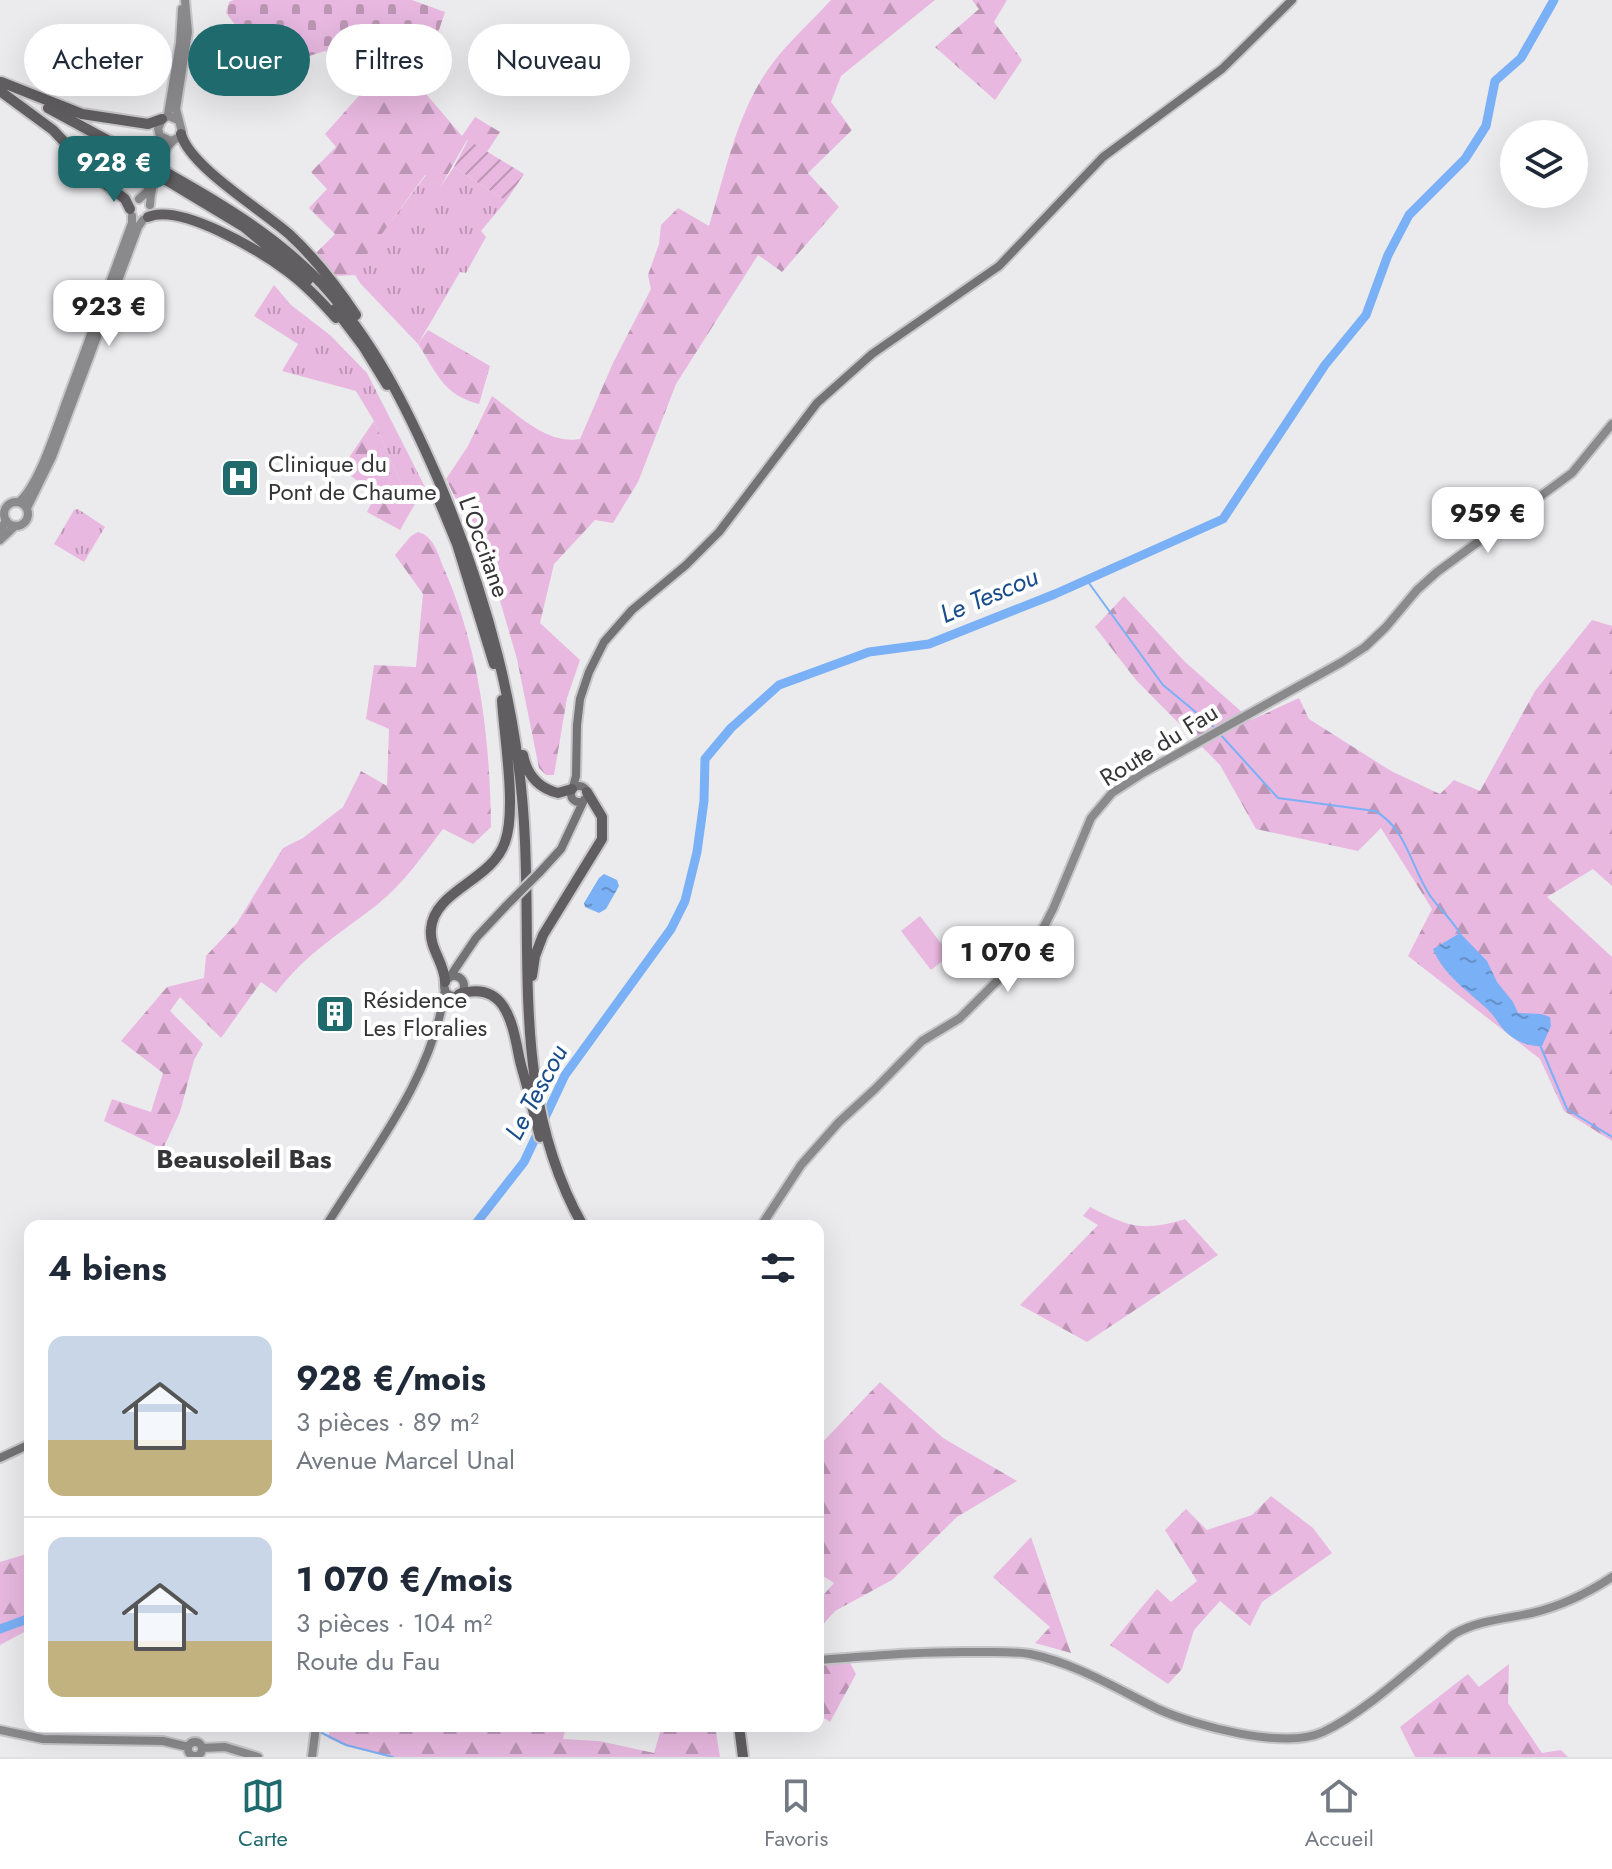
<!DOCTYPE html>
<html lang="fr">
<meta charset="utf-8">
<style>
body{margin:0;font-family:Jost,sans-serif;background:#f2f2f3;color:#1f2937;height:100vh;display:flex;flex-direction:column;font-size:30px;white-space:nowrap}
*{box-sizing:border-box;margin:0}
p{font-size:26px;color:#747a83}
.icon{flex:none;width:44px;height:44px;fill:none;stroke:currentColor;stroke-width:2;stroke-linecap:round;stroke-linejoin:round}
.map{position:relative;flex:1;overflow:hidden}
.details{position:absolute;left:24px;top:1220px;width:800px;height:512px;display:flex;flex-direction:column;background:#fff;border-radius:16px;box-shadow:0 8px 32px #0002}
.details>*{flex:none}
.banner{position:absolute;left:24px;top:24px;width:800px;height:72px;display:flex;gap:16px}
.buttons{position:absolute;left:1500px;top:120px;display:grid;gap:16px}
.buttons a{display:grid;place-items:center;width:88px;height:88px;border-radius:50%;background:#fff;box-shadow:0 8px 32px #0002;font-size:40px}
.price{position:absolute;translate:-50% -68px;padding:0 18px;border-radius:16px;background:#fff;color:#222;font-size:26px;line-height:52px;filter:drop-shadow(0 2px 4px #0008)}
.price::after{content:'';position:absolute;left:50%;top:48px;width:24px;height:18px;margin-left:-12px;background:inherit;clip-path:polygon(0 0,100% 0,50% 100%)}
.price.on{background:#1e6a6d;color:#fff}
ul{padding:0;list-style:none}
li{display:flex;align-items:center;gap:24px;height:200px;padding:0 24px}
li+li{border-top:2px solid #e0e1e3}
li span{display:grid;place-items:center;flex:none;width:224px;height:160px;border-radius:16px;color:#555}
li>.icon{margin-inline-start:auto}
span .icon{width:96px;height:96px;fill:#fffc;stroke-width:1}
li b{font-size:34px}
h2{display:flex;justify-content:space-between;align-items:center;height:96px;padding:0 24px;font-size:34px}
.pill{padding:0 28px;border-radius:36px;background:#fff;box-shadow:0 8px 32px #0002;font-size:28px;line-height:72px}
.pill.on{background:#1e6a6d;color:#fff}
.tabs{display:flex;justify-content:space-around;align-items:center;height:112px;border-top:2px solid #e0e1e3;background:#fff;font-size:22px;color:#747a83}
.tabs a{display:grid;justify-items:center;gap:4px}
.tabs .on{color:#1e6a6d}
.map>svg:first-child{display:block}
</style>
<div class="map">
<svg width="1612" height="1757" viewBox="0 0 1612 1757">
<defs>
<pattern id="grass-tufts" width="24" height="20" patternUnits="userSpaceOnUse" patternTransform="scale(2)"><rect width="24" height="20" fill="#e8b8e0"/><path d="M3 7l-1-3M5 7V3M7 7l1-3M15 17l-1-3M17 17v-4M19 17l1-3" fill="none" stroke="#bd96b6"/></pattern>
<pattern id="forest-firs" width="22" height="20" patternUnits="userSpaceOnUse" patternTransform="scale(2)"><rect width="22" height="20" fill="#e8b8e0"/><path d="M5 1l3.5 6h-7zM16 11l3.5 6h-7z" fill="#bd96b6"/></pattern>
<pattern id="cemetery-stones" width="16" height="16" patternUnits="userSpaceOnUse" patternTransform="scale(2)"><rect width="16" height="16" fill="#e8b8e0"/><path d="M2 7V4a2 2 0 0 1 4 0v3zM10 15v-3a2 2 0 0 1 4 0v3z" fill="#bd96b6"/></pattern>
<pattern id="garden-furrows" width="10" height="10" patternUnits="userSpaceOnUse" patternTransform="scale(2)"><rect width="10" height="10" fill="#e8b8e0"/><path d="M-1 1l2-2M0 10L10 0M9 11l2-2" fill="none" stroke="#bd96b6"/></pattern>
<pattern id="water-ripples" width="26" height="14" patternUnits="userSpaceOnUse" patternTransform="scale(2)"><rect width="26" height="14" fill="#7ab0f5"/><path d="M2 4q2-2 4 0t4 0M15 11q2-2 4 0t4 0" fill="none" stroke="#6590c7"/></pattern>
</defs>
<rect width="100%" height="100%" fill="#ebebee"/>
<path fill="url(#grass-tufts)" d="M454,167L506,201L481,231L486,237L466,273L460,272L418,344L360,283L355,275L356,268L426,175L441,186Z
M274,285L291,305L330,335L367,373L425,487L412,509L374,421L356,391L282,371L298,344L254,316Z
M78,509L105,527L84,562L54,544L74,510Z"/>
<path fill="url(#forest-firs)" d="M831,0H935L841,76L831,102L852,130L808,173L839,207L782,272L758,255L676,384L638,482L613,523L595,520L554,564L540,623L580,660L567,698L554,775H546L539,768L517,659L491,570L446,479L468,446L492,396C517,414 547,445 580,439L613,363L651,289L648,275L659,244L661,225L678,208L709,226C726,171 737,111 772,64C789,41 812,21 831,0Z
M972,0H1007L994,22L1022,60L995,100L935,47L979,9Z
M359,40L369,58L420,87L462,136L475,117L500,132L487,152L467,140L441,186L425,175L357,268L355,275L336,276L316,253L335,234L309,208L327,189L311,172L336,147L325,134L373,80L325,51Z
M428,330L490,366L479,404C443,395 437,373 418,344Z
M374,421L412,509L400,530L367,512L376,494L341,469Z
M418,532C435,536 439,558 445,571C480,652 490,739 491,827L473,844L443,829C423,855 404,883 378,904C340,934 307,952 276,993L261,982L221,1038L180,997L170,1011L203,1044L194,1060L180,1112L163,1149L104,1121L112,1099L151,1112L163,1073L121,1041L167,987L204,978L206,956L237,923L283,848L303,838L343,807L361,771L387,786L389,729L366,719L374,665L416,667L423,594L395,555L411,536Z
M1124,596L1184,661L1251,720L1299,698L1309,719L1391,771L1440,794L1454,780L1480,791L1535,691L1592,620L1612,626V886L1593,869L1547,897L1612,957V1141L1564,1111L1540,1059L1408,956L1432,909L1381,828L1358,851L1256,829L1220,765L1136,680L1095,627Z
M1090,1207C1129,1227 1142,1232 1185,1219L1218,1255L1087,1342L1020,1305L1098,1225L1083,1216Z
M880,1382L943,1438L1017,1481L957,1517L892,1580L835,1611L818,1630V1601L834,1583L818,1573V1447Z
M1271,1496L1313,1528L1332,1553L1262,1602L1250,1626L1220,1601L1194,1630L1182,1669L1168,1684L1110,1645L1157,1589L1171,1602L1197,1581L1165,1530L1186,1509L1207,1530L1252,1515Z
M1031,1537L1071,1653L1035,1643L1050,1627L993,1577Z
M30,1553V1629L0,1645V1562Z
M849,1661L856,1674L830,1722L818,1714V1663Z
M1509,1664L1508,1703L1542,1753L1561,1750L1568,1757H1415L1400,1727L1468,1674L1479,1687Z
M331,1726H536L565,1731L563,1739L599,1741L654,1753L662,1726H715L720,1757H389L346,1746L328,1738Z"/>
<path fill="url(#cemetery-stones)" d="M234,0H412L445,12L420,87L369,58L359,40L269,69L226,13L229,2Z"/>
<path fill="url(#garden-furrows)" d="M468,140L524,174L506,201L454,167Z"/>
<path fill="#e8b8e0" d="M920,916L950,955L931,970L901,931Z"/>
<path fill="url(#water-ripples)" d="M604,874L617,880L619,886L606,909L599,913L585,907L584,903L599,878Z
M1460,933L1487,961L1497,982L1513,1002L1518,1013L1541,1014L1550,1017L1551,1026L1542,1046C1531,1047 1517,1042 1508,1034C1501,1028 1497,1020 1492,1014C1472,993 1444,977 1433,949Z"/>
<g fill="none" stroke-linecap="round" stroke-linejoin="round">
<path stroke="#7ab0f5" stroke-width="2" d="M1086,579L1163,685L1215,728
M1219,733L1278,798L1375,811C1406,828 1411,866 1429,894C1438,908 1452,919 1460,934
M1540,1045L1567,1109L1612,1137
M300,1726L311,1730
M320,1732L346,1745L393,1757"/>
<path stroke="#7ab0f5" stroke-width="9" d="M474,1226L524,1162L565,1075L671,929L685,901L697,852L704,801L705,759L731,728L779,685L869,652L929,644L1055,594L1223,519L1325,365L1366,315L1388,255L1409,215L1465,159L1486,126L1495,81L1521,58L1554,0
M0,1629L30,1618"/>
<g stroke="#c7c6c9" stroke-width="12">
<path id="secondary" d="M168,114L180,43L182,9
M178,120L169,116L162,119L158,129L160,136L171,141L178,138L182,132L176,109L188,32L185,0
M139,199L147,192L150,183
M150,205C151,187 159,151 174,140
M4 514a12 12 0 1 1 24 0a12 12 0 1 1-24 0Z
M19,502C40,484 58,423 68,397C89,339 111,281 132,223V216
M27,508L52,457L138,227L143,220
M0,532L6,520
M0,540L15,526
M761,1226L801,1165L839,1122L875,1089L922,1041L960,1018L1036,942L1053,909L1091,818L1112,793L1143,773L1342,662L1365,647L1386,627L1417,590L1437,572L1572,473L1612,424
M818,1660C871,1656 923,1651 976,1652C993,1652 1012,1651 1030,1654C1075,1663 1117,1689 1158,1709C1195,1726 1285,1750 1323,1732C1366,1712 1416,1664 1454,1634C1479,1620 1505,1619 1532,1613C1561,1606 1588,1593 1612,1577
M0,1730L43,1739L163,1741L188,1747
M188 1749a7 7 0 1 1 14 0a7 7 0 1 1-14 0Z
M202,1748L225,1747L258,1757
M312,1757L316,1726"/>
</g>
<g stroke="#c7c6c9" stroke-width="12">
<path id="primary" d="M571 794a8 8 0 1 1 16 0a8 8 0 1 1-16 0Z
M573,787L576,776L577,725L580,699L589,672L604,642L632,610L686,565L719,532L817,403L872,354L999,266L1103,157L1222,69L1292,0
M539,873L561,849L584,800
M444 986a10 10 0 1 1 20 0a10 10 0 1 1-20 0Z
M449,978L476,938L506,906
M326,1226C371,1153 433,1078 445,989
M0,1458L30,1444"/>
</g>
<g stroke="#c7c6c9" stroke-width="14">
<path id="highway" d="M1,82L82,114L148,124L162,119
M0,91L53,130L100,180L125,199L130,209
M48,108L144,160
M181,134C190,167 262,210 289,234C315,258 336,285 356,315
M169,174C224,205 277,237 321,283C374,341 407,408 438,479C487,596 520,715 525,842C531,975 514,1104 583,1226
M166,180L244,227L308,280
M148,217C181,203 260,251 287,271C306,285 321,301 336,318
M335,309L363,346L387,385
M438,498L457,544L494,664
M523,755C527,775 538,788 558,793L572,789
M532,976L535,956L543,935L602,839V817L587,792
M445,982C445,963 429,949 431,929C434,890 492,881 505,842C517,809 504,737 502,700
M459,994C508,979 513,1028 520,1061C523,1073 527,1085 530,1098
M530,1098L540,1137
M739,1726L743,1757"/>
</g>
<use href="#secondary" stroke="#8a898b" stroke-width="8"/>
<use href="#primary" stroke="#737274" stroke-width="8"/>
<use href="#highway" stroke="#605e61" stroke-width="10"/>
<g stroke="#c7c6c9" stroke-width="12" stroke-linecap="butt">
<path id="primary-bridge" d="M506,906L539,873"/>
</g>
<g stroke="#c7c6c9" stroke-width="14" stroke-linecap="butt">
<path id="highway-bridge" d="M144,160L169,174
M141,166L166,180"/>
</g>
<use href="#primary-bridge" stroke="#737274" stroke-width="8"/>
<use href="#highway-bridge" stroke="#605e61" stroke-width="10"/>
</g>
<defs>
<g id="hospital-square" transform="scale(2)"><rect x="-9" y="-9" width="18" height="18" rx="4" fill="#1e6a6d" stroke="#fff"/><path d="M-5-5h3v3.5h4V-5h3V5h-3V1.5h-4V5h-3Z" fill="#fff"/></g>
<g id="building-square" transform="scale(2)"><rect x="-9" y="-9" width="18" height="18" rx="4" fill="#1e6a6d" stroke="#fff"/><path d="M-4-6H4V6H1V3H-1V6H-4ZM-2.5-4.3h1.7v1.8h-1.7ZM.8-4.3h1.7v1.8H.8ZM-2.5-1h1.7V.8h-1.7ZM.8-1h1.7V.8H.8Z" fill="#fff"/></g>
</defs>
<g fill-rule="evenodd">
<use href="#hospital-square" x="240" y="478"/>
<use href="#building-square" x="335" y="1014"/>
</g>
<g text-anchor="middle" stroke-width="8" stroke-linejoin="round" paint-order="stroke">
<g font-size="24" fill="#353436" stroke="#fff" text-anchor="start">
<text x="268" y="472">Clinique du<tspan x="268" dy="28">Pont de Chaume</tspan></text>
<text x="363" y="1008">Résidence<tspan x="363" dy="28">Les Floralies</tspan></text>
</g>
<g font-size="24" fill="#353436" stroke="#fff">
<text transform="translate(484 547) rotate(70)" y="8">L'Occitane</text>
<text transform="translate(1159 745) rotate(-32)" y="8">Route du Fau</text>
</g>
<g font-size="26" font-style="italic" fill="#184c8b" stroke="#fff">
<text transform="translate(989 595) rotate(-23)" y="9">Le Tescou</text>
<text transform="translate(536 1092) rotate(-62)" y="9">Le Tescou</text>
</g>
<g font-size="26" font-weight="bold" fill="#353436" stroke="#fff">
<text x="244" y="1168">Beausoleil Bas</text>
</g>
</g>
</svg>
<div class="buttons">
<a><svg class="icon" aria-label="layers" viewBox="0 0 24 24"><path d="M12 4l9 5-9 5-9-5zM3 14l9 5 9-5"/></svg></a>
</div>
<b class="price on" style="left:114px;top:204px">928 €</b>
<b class="price" style="left:109px;top:348px">923 €</b>
<b class="price" style="left:1488px;top:555px">959 €</b>
<b class="price" style="left:1008px;top:994px">1 070 €</b>
<div class="banner">
<a class="pill">Acheter</a>
<a class="pill on">Louer</a>
<a class="pill">Filtres</a>
<a class="pill">Nouveau</a>
</div>
<section class="details">
<h2>4 biens<svg class="icon" aria-label="filters" viewBox="0 0 24 24"><path d="M4 7h16M4 17h16"/><circle cx="9" cy="7" r="2"/><circle cx="15" cy="17" r="2"/></svg></h2>
<ul>
<li><span style="background:linear-gradient(#c9d6e8 65%,#c2b280 0)"><svg class="icon" aria-label="home" viewBox="0 0 24 24"><path d="M3 11l9-7 9 7M6 9v11h12V9"/></svg></span><div><b>928 €/mois</b><p>3 pièces · 89 m²</p><p>Avenue Marcel Unal</p></div></li>
<li><span style="background:linear-gradient(#c9d6e8 65%,#c2b280 0)"><svg class="icon" aria-label="home" viewBox="0 0 24 24"><path d="M3 11l9-7 9 7M6 9v11h12V9"/></svg></span><div><b>1 070 €/mois</b><p>3 pièces · 104 m²</p><p>Route du Fau</p></div></li>
</ul>
</section>
</div>
<nav class="tabs">
<a class="on"><svg class="icon" aria-label="map" viewBox="0 0 24 24"><path d="M3 6l6-2 6 2 6-2v14l-6 2-6-2-6 2zM9 4v14M15 6v14"/></svg>Carte</a>
<a><svg class="icon" aria-label="saved" viewBox="0 0 24 24"><path d="M7 4h10v16l-5-4-5 4z"/></svg>Favoris</a>
<a><svg class="icon" aria-label="home" viewBox="0 0 24 24"><path d="M3 11l9-7 9 7M6 9v11h12V9"/></svg>Accueil</a>
</nav>
